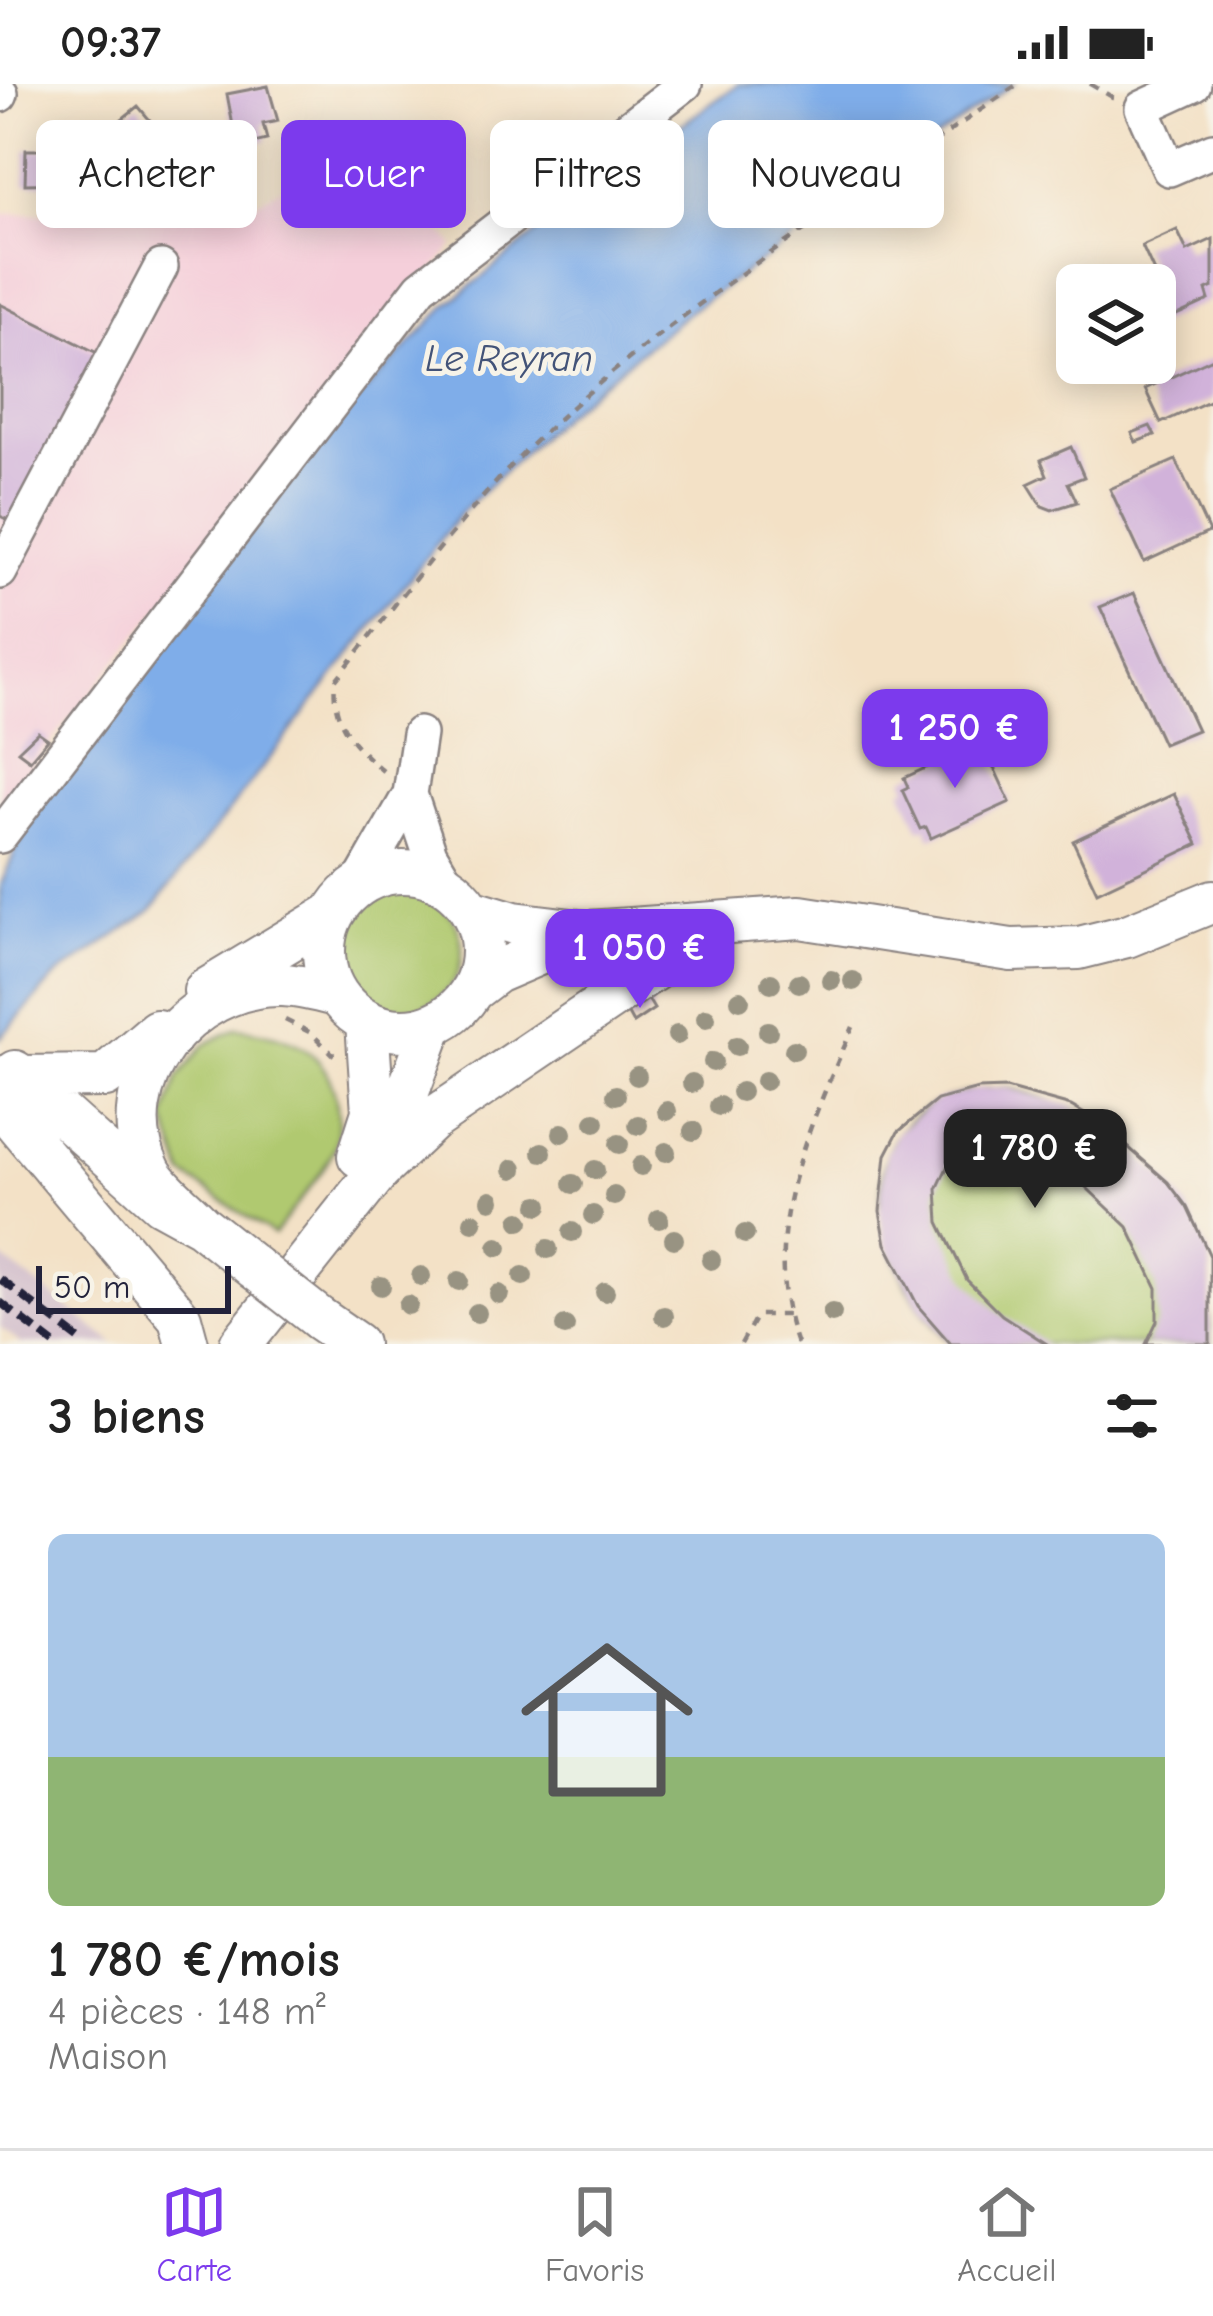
<!DOCTYPE html>
<html lang="fr">
<meta charset="utf-8">
<style>
body{margin:0;font-family:"Comic Neue",sans-serif;background:#f2f2f2;color:#222;height:100vh;display:flex;flex-direction:column;font-size:45px;white-space:nowrap}
*{box-sizing:border-box;margin:0}
p{font-size:39px;color:#767676}
.icon{flex:none;width:66px;height:66px;fill:none;stroke:currentColor;stroke-width:2;stroke-linecap:round;stroke-linejoin:round}
.map{position:relative;height:1260px;overflow:hidden}
.sheet{display:flex;flex-direction:column;background:#fff;flex:1}
.sheet>*{flex:none}
.banner{position:absolute;left:36px;top:36px;width:1143px;height:108px;display:flex;gap:24px}
.buttons{position:absolute;left:1056px;top:180px;display:grid;gap:24px}
.buttons a{display:grid;place-items:center;width:120px;height:120px;border-radius:18px;background:#fff;box-shadow:0 6px 30px #0003;font-size:60px}
.scale{position:absolute;left:36px;bottom:30px;width:195px;box-sizing:border-box;padding-left:12px;border:6px solid #22223b;border-top:0;font-size:33px;line-height:42px;white-space:nowrap;color:#22223b;-webkit-text-stroke:9px #f7f3e8;paint-order:stroke}
.price{position:absolute;translate:-50% -102px;padding:0 27px;border-radius:24px;background:#7c3aed;color:#fff;font-size:39px;line-height:78px;filter:drop-shadow(0 3px 6px #0008)}
.price::after{content:'';position:absolute;left:50%;top:72px;width:36px;height:27px;margin-left:-18px;background:inherit;clip-path:polygon(0 0,100% 0,50% 100%)}
.price.active{background:#222;color:#fff}
ul{padding:0;list-style:none}
li{display:grid;align-content:center;gap:24px;height:636px;padding:0 48px}
li span{display:grid;place-items:center;height:372px;border-radius:18px;color:#555}
li>.icon{margin-inline-start:auto}
span .icon{width:216px;height:216px;fill:#fffc;stroke-width:1}
li b{font-size:51px}
h2{display:flex;justify-content:space-between;align-items:center;height:144px;padding:0 48px;font-size:51px}
.tag{padding:0 42px;border-radius:18px;background:#fff;box-shadow:0 6px 30px #0003;font-size:42px;line-height:108px}
.tag.active{background:#7c3aed;color:#fff}
.status{display:flex;justify-content:space-between;align-items:center;height:84px;padding:0 60px;background:#fff;direction:ltr}
.status svg{height:33px;fill:currentColor}
.tab-bar{display:flex;justify-content:space-around;align-items:center;height:168px;border-top:3px solid #e0e0e0;background:#fff;font-size:33px;color:#767676}
.tab-bar a{display:grid;justify-items:center;gap:6px}
.tab-bar .active{color:#7c3aed}
.map>svg:first-child{display:block}
</style>
<div class="status"><b>09:37</b><svg viewBox="0 0 49 12"><path d="M0 12V9h3v3zM5 12V6h3v6zM10 12V3h3v9zM15 12V0h3v12zM26 1h20v11H26zM47 4h2v5h-2z"/></svg></div>
<div class="map">
<svg width="1213" height="1260" viewBox="0 0 1213 1260">
<rect width="100%" height="100%" fill="#f7f3e8"/>
<filter id="ink" filterUnits="userSpaceOnUse"><feTurbulence type="fractalNoise" baseFrequency=".00833" numOctaves="2"/><feDisplacementMap in="SourceGraphic" scale="24" xChannelSelector="R" yChannelSelector="G"/><feConvolveMatrix kernelMatrix="1 2 1 2 8 2 1 2 1" color-interpolation-filters="sRGB"/></filter>
<filter id="wash" filterUnits="userSpaceOnUse"><feTurbulence type="fractalNoise" baseFrequency=".004" numOctaves="4" result="noise"/><feDisplacementMap in="SourceGraphic" scale="48" xChannelSelector="R" yChannelSelector="G"/><feGaussianBlur stdDeviation="2.7" result="paint"/><feColorMatrix in="noise" values="0 0 0 0 0 0 0 0 0 0 0 0 0 0 0 0 0 1.4 0 .05"/><feComposite in="paint" operator="in"/></filter>
<g filter="url(#wash)">
<rect width="100%" height="100%" fill="#f3e1c6"/>
<path fill="#f5cfda" d="M357,56L454,161L0,721V130L240,129Z"/>
<path fill="#d1bdcb" d="M0,1172L115,1260H21L0,1243Z"/>
<path fill="#b0c96f" stroke="#697655" stroke-width="3" d="M344 867a59 59 0 1 1 118 0a59 59 0 1 1-118 0Z
M237,944C289,952 328,963 337,1021C339,1036 339,1052 333,1067C319,1097 293,1123 274,1151L184,1091L165,1034L178,994L204,961Z
M1006,1004C1114,1023 1213,1136 1210,1260H951C859,1171 839,1007 1006,1004Z"/>
<path fill="#7fade9" stroke="#506892" stroke-width="3" d="M739,0H1013L687,229L565,329L463,426L150,828L55,893L0,954V803L32,727L324,350L446,222L600,98Z"/>
<g id="blocks">
<path fill="#d1b2da" d="M268,2L278,37L263,40L267,56L237,63L227,10Z
M138,22L159,47L149,57L155,65L124,98L104,76L109,70L97,55Z
M26,66H66V76H78L77,99L25,100Z
M1177,146L1187,167L1213,155V203L1206,206L1209,216L1155,241V201H1134L1155,190L1142,162Z
M0,220L97,269L11,437L0,432Z
M1213,274V315L1161,339L1145,305Z
M1150,342L1155,351L1136,358L1132,349Z
M1071,363L1084,393L1068,399L1077,418L1052,426L1042,422L1028,400L1047,391L1041,376Z
M1176,376L1209,448L1144,478L1110,405Z
M1134,509L1197,646L1163,660L1100,523Z
M38,648L48,655L30,676L18,667Z
M982,658L1010,718L931,754L926,743L920,745L902,706L908,703L904,694Z
M1174,710L1198,760L1097,808L1073,757Z
M648,915L654,925L633,939L627,928Z
M1006,1004L1071,1022L1103,1041L1168,1098L1187,1123L1210,1172V1260H1146L1157,1237V1204L1128,1143L1070,1088L1000,1062L982,1061L951,1075L937,1105L939,1138L967,1196L1002,1231L1047,1260H951L918,1222L886,1160L880,1127L886,1071L898,1048L937,1016L978,1005Z"/>
</g>
</g>
<g filter="url(#ink)">
<use href="#blocks" fill-opacity="0" stroke="#8a8280" stroke-width="3"/>
<g fill="none" stroke-linecap="round" stroke-linejoin="round">
<g stroke="#8a8280" stroke-width="38">
<path id="minor" d="M1194,0L1142,24L1169,85L1213,66
M0,11L1,9
M0,488L161,183
M410,710L430,770L449,802
M0,752L421,203L685,0
M358,801L410,710L419,650"/>
</g>
<g stroke="#8a8280" stroke-width="46">
<path id="major" d="M324 867a79 79 0 1 1 158 0a79 79 0 1 1-158 0Z
M471,826L514,839L588,848L800,833L1011,866L1079,864L1127,852L1213,817
M205,907L331,831
M471,907L496,888L587,849
M15,988L161,1119L201,1141L255,1184
M20,993L105,992L157,947
M0,1020L180,1234L187,1260
M359,1072L373,1028L367,938
M379,1086L433,1035L718,842
M201,1141C186,1124 160,1106 150,1087C105,1000 190,899 281,901C299,901 319,907 336,911
M320,1235L356,1260
M241,1260L379,1086L433,940"/>
</g>
<path stroke="#8a8280" stroke-width="4.5" stroke-dasharray="9 9" stroke-linecap="butt" d="M1090,0L1114,14
M383,687C353,661 331,638 335,597C403,512 468,421 547,346C681,219 866,107 1018,0
M285,936L311,949L334,971
M1146,1259L1148,1260
M741,1260L757,1231H787
M797,1260C757,1150 809,1043 853,943"/>
<use href="#minor" stroke="#fff" stroke-width="33"/>
<use href="#major" stroke="#fff" stroke-width="42"/>
<path stroke="#22223b" stroke-width="8" stroke-dasharray="18 9" stroke-linecap="butt" d="M0,1195L85,1260
M0,1218L54,1260"/>
<g stroke="#8a8280" stroke-width="46" stroke-linecap="butt">
<path id="major-bridge" d="M255,1184L320,1235"/>
</g>
<use href="#major-bridge" stroke="#fff" stroke-width="42"/>
</g>
<g fill="#989382">
<circle cx="831" cy="896" r="10"/>
<circle cx="853" cy="897" r="10"/>
<circle cx="771" cy="899" r="10"/>
<circle cx="799" cy="899" r="10"/>
<circle cx="740" cy="916" r="10"/>
<circle cx="706" cy="934" r="10"/>
<circle cx="768" cy="947" r="10"/>
<circle cx="677" cy="951" r="10"/>
<circle cx="737" cy="962" r="10"/>
<circle cx="794" cy="966" r="10"/>
<circle cx="713" cy="978" r="10"/>
<circle cx="637" cy="992" r="10"/>
<circle cx="765" cy="997" r="10"/>
<circle cx="692" cy="999" r="10"/>
<circle cx="741" cy="1008" r="10"/>
<circle cx="616" cy="1011" r="10"/>
<circle cx="719" cy="1022" r="10"/>
<circle cx="667" cy="1027" r="10"/>
<circle cx="595" cy="1038" r="10"/>
<circle cx="638" cy="1041" r="10"/>
<circle cx="693" cy="1047" r="10"/>
<circle cx="562" cy="1049" r="10"/>
<circle cx="619" cy="1060" r="10"/>
<circle cx="542" cy="1068" r="10"/>
<circle cx="666" cy="1068" r="10"/>
<circle cx="641" cy="1082" r="10"/>
<circle cx="513" cy="1085" r="10"/>
<circle cx="595" cy="1086" r="10"/>
<circle cx="573" cy="1100" r="10"/>
<circle cx="614" cy="1112" r="10"/>
<circle cx="491" cy="1116" r="10"/>
<circle cx="539" cy="1121" r="10"/>
<circle cx="593" cy="1131" r="10"/>
<circle cx="659" cy="1135" r="10"/>
<circle cx="520" cy="1137" r="10"/>
<circle cx="473" cy="1138" r="10"/>
<circle cx="572" cy="1148" r="10"/>
<circle cx="745" cy="1150" r="10"/>
<circle cx="674" cy="1155" r="10"/>
<circle cx="498" cy="1163" r="10"/>
<circle cx="548" cy="1165" r="10"/>
<circle cx="711" cy="1176" r="10"/>
<circle cx="421" cy="1192" r="10"/>
<circle cx="523" cy="1192" r="10"/>
<circle cx="459" cy="1197" r="10"/>
<circle cx="381" cy="1202" r="10"/>
<circle cx="605" cy="1208" r="10"/>
<circle cx="499" cy="1210" r="10"/>
<circle cx="408" cy="1221" r="10"/>
<circle cx="477" cy="1229" r="10"/>
<circle cx="832" cy="1229" r="10"/>
<circle cx="664" cy="1232" r="10"/>
<circle cx="565" cy="1242" r="10"/>
</g>
</g>
<g text-anchor="middle" stroke-width="10" stroke-linejoin="round" paint-order="stroke">
<g font-size="39" font-style="italic" fill="#435378" stroke="#f7f3e8">
<text x="509" y="287">Le Reyran</text>
</g>
</g>
</svg>
<div class="buttons">
<a><svg class="icon" aria-label="layers" viewBox="0 0 24 24"><path d="M12 4l9 5-9 5-9-5zM3 14l9 5 9-5"/></svg></a>
</div>
<div class="scale">50 m</div>
<b class="price" style="left:955px;top:707px">1 250 €</b>
<b class="price" style="left:640px;top:927px">1 050 €</b>
<b class="price active" style="left:1035px;top:1127px">1 780 €</b>
<div class="banner">
<a class="tag">Acheter</a>
<a class="tag active">Louer</a>
<a class="tag">Filtres</a>
<a class="tag">Nouveau</a>
</div>
</div>
<section class="sheet">
<h2>3 biens<svg class="icon" aria-label="filters" viewBox="0 0 24 24"><path d="M4 7h16M4 17h16"/><circle cx="9" cy="7" r="2"/><circle cx="15" cy="17" r="2"/></svg></h2>
<ul>
<li><span style="background:linear-gradient(#a9c7e8 60%,#8fb573 0)"><svg class="icon" aria-label="home" viewBox="0 0 24 24"><path d="M3 11l9-7 9 7M6 9v11h12V9"/></svg></span><div><b>1 780 €/mois</b><p>4 pièces · 148 m²</p><p>Maison</p></div></li>
</ul>
</section>
<nav class="tab-bar">
<a class="active"><svg class="icon" aria-label="map" viewBox="0 0 24 24"><path d="M3 6l6-2 6 2 6-2v14l-6 2-6-2-6 2zM9 4v14M15 6v14"/></svg>Carte</a>
<a><svg class="icon" aria-label="saved" viewBox="0 0 24 24"><path d="M7 4h10v16l-5-4-5 4z"/></svg>Favoris</a>
<a><svg class="icon" aria-label="home" viewBox="0 0 24 24"><path d="M3 11l9-7 9 7M6 9v11h12V9"/></svg>Accueil</a>
</nav>
